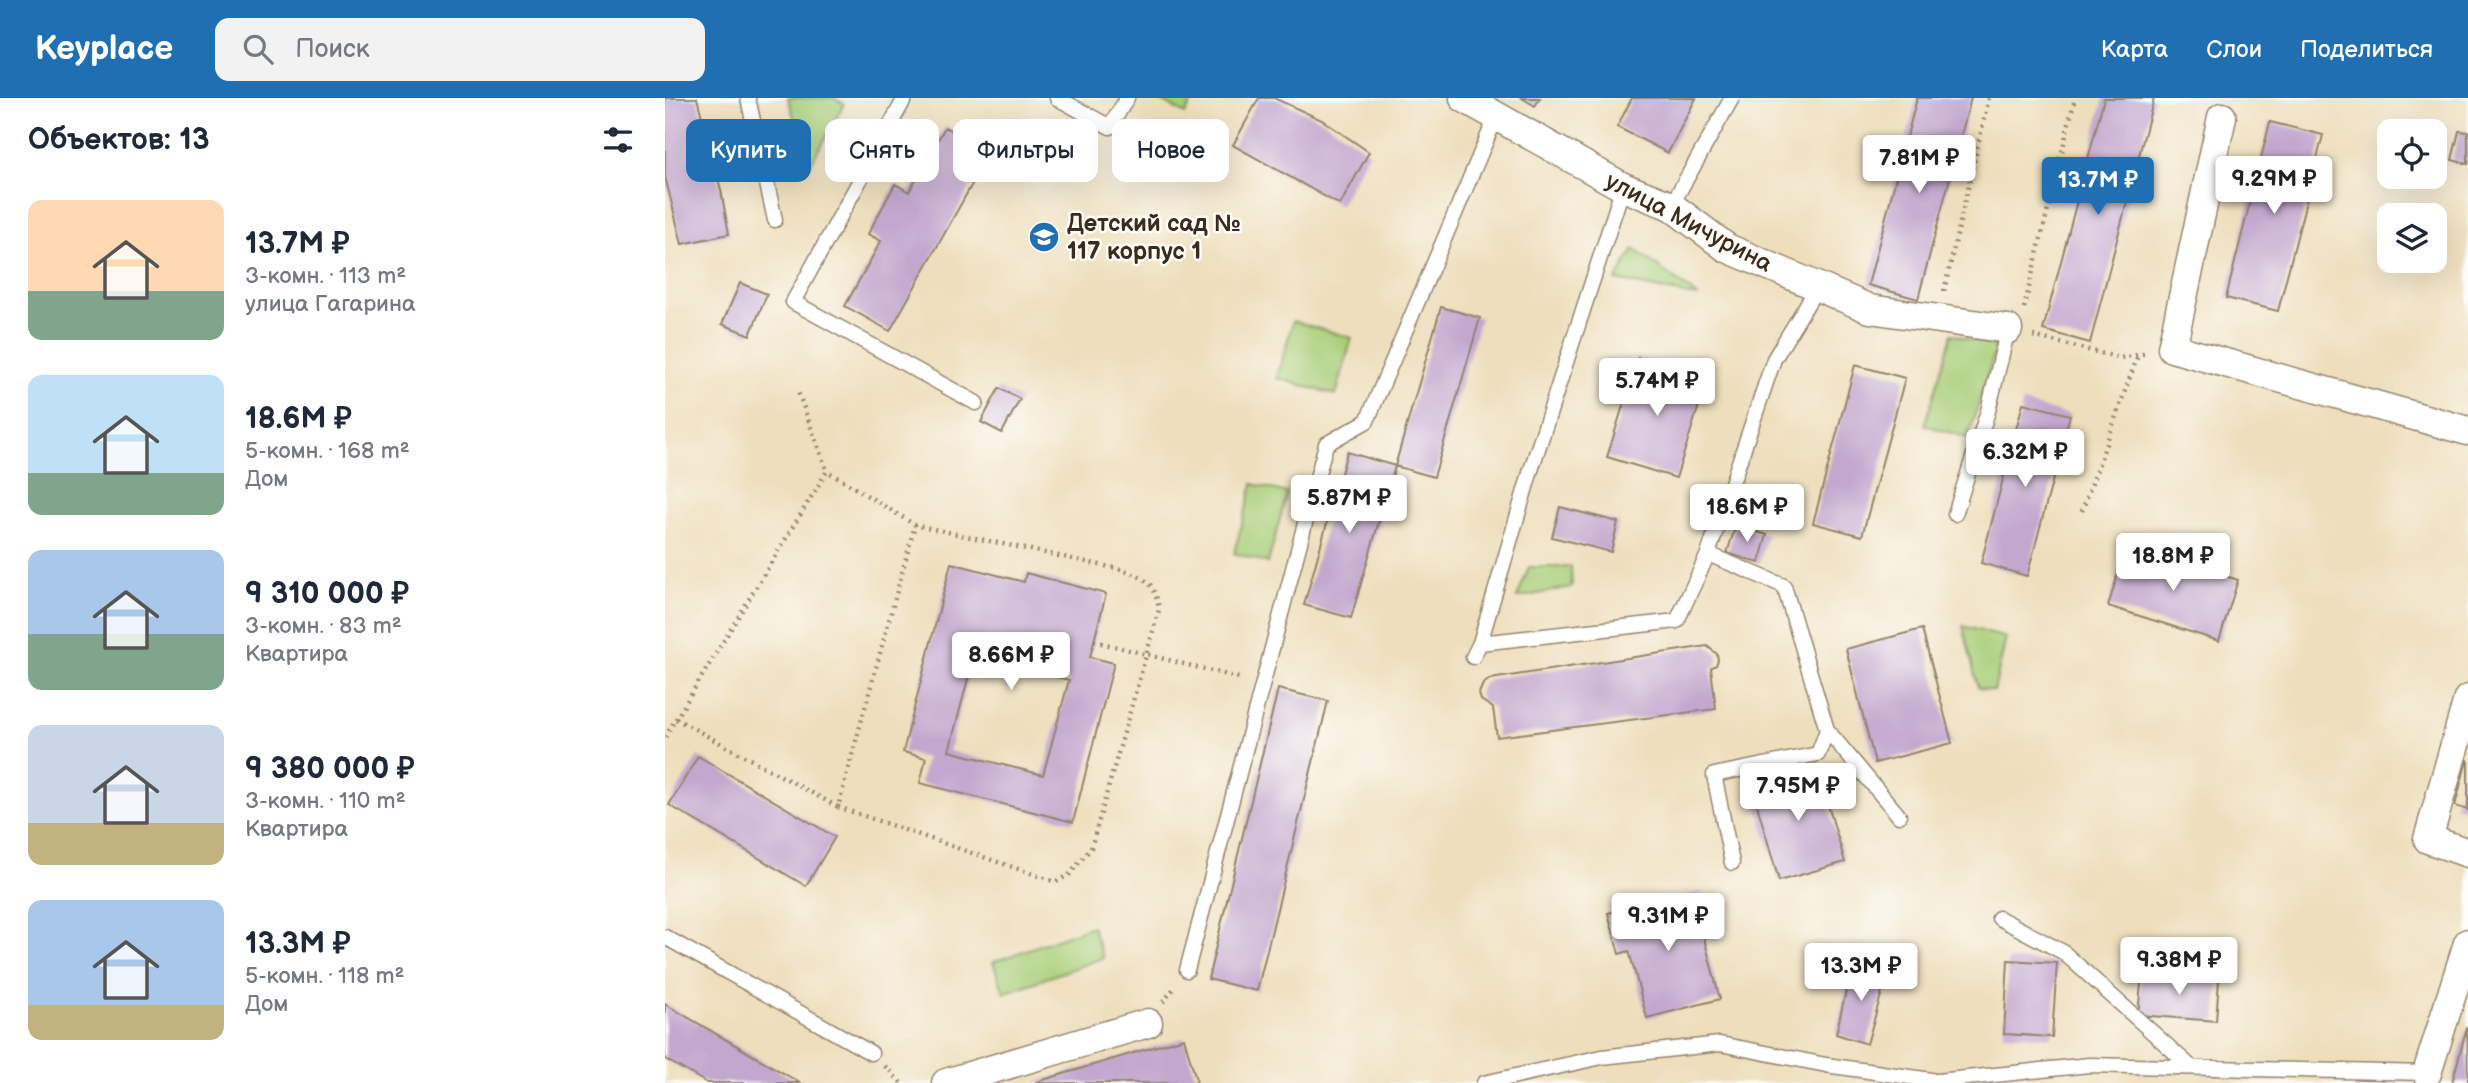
<!DOCTYPE html>
<html lang="ru">
<meta charset="utf-8">
<style>
body{margin:0;font-family:"Balsamiq Sans",sans-serif;background:#f2f2f3;color:#1f2937;height:100vh;display:flex;flex-direction:column;font-size:26px;white-space:nowrap}
*{box-sizing:border-box;margin:0}
p{font-size:23px;color:#747a83}
.icon{flex:none;width:38px;height:38px;fill:none;stroke:currentColor;stroke-width:2;stroke-linecap:round;stroke-linejoin:round}
.map{position:relative;flex:1;overflow:hidden}
.drawer{display:flex;flex-direction:column;background:#fff;width:665px}
.drawer>*{flex:none}
.top-card{position:absolute;left:21px;top:21px;width:665px;height:63px;display:flex;gap:14px}
.tools{position:absolute;left:1712px;top:21px;display:grid;gap:14px}
.tools a{display:grid;place-items:center;width:70px;height:70px;border-radius:14px;background:#fff;box-shadow:0 7px 28px #0002;font-size:35px}
.price{position:absolute;translate:-50% -60px;padding:0 16px;border-radius:7px;background:#fff;color:#222;font-size:23px;line-height:46px;filter:drop-shadow(0 2px 4px #0008)}
.price::after{content:'';position:absolute;left:50%;top:42px;width:21px;height:16px;margin-left:-10px;background:inherit;clip-path:polygon(0 0,100% 0,50% 100%)}
.price.active{background:#1f6fb2;color:#fff}
ul{padding:0;list-style:none}
li{display:flex;align-items:center;gap:21px;height:175px;padding:0 28px}
li span{display:grid;place-items:center;flex:none;width:196px;height:140px;border-radius:14px;color:#555}
li>.icon{margin-inline-start:auto}
span .icon{width:84px;height:84px;fill:#fffc;stroke-width:1}
li b{font-size:30px}
h2{display:flex;justify-content:space-between;align-items:center;height:84px;padding:0 28px;font-size:30px}
.chip{padding:0 24px;border-radius:14px;background:#fff;box-shadow:0 7px 28px #0002;font-size:24px;line-height:63px}
.chip.active{background:#1f6fb2;color:#fff}
header{display:flex;align-items:center;gap:42px;box-sizing:border-box;height:98px;padding:0 35px;background:#1f6fb2;color:#fff}
header strong{font-size:33px}
nav{display:flex;gap:38px;margin-inline-start:auto;font-size:24px}
.search{width:490px;height:63px;background:#f2f2f3;display:flex;align-items:center;gap:18px;box-sizing:border-box;padding:0 24px;border-radius:14px;color:#747a83;font-size:26px}
main{display:flex;flex:1;min-height:0}
.map>svg:first-child{display:block}
</style>
<header>
<strong>Keyplace</strong>
<div class="search"><svg class="icon" aria-label="search" viewBox="0 0 24 24"><circle cx="10" cy="10" r="6"/><path d="M15 15l6 6"/></svg>Поиск</div>
<nav><a>Карта</a><a>Слои</a><a>Поделиться</a></nav>
</header>
<main>
<section class="drawer">
<h2>Объектов: 13<svg class="icon" aria-label="filters" viewBox="0 0 24 24"><path d="M4 7h16M4 17h16"/><circle cx="9" cy="7" r="2"/><circle cx="15" cy="17" r="2"/></svg></h2>
<ul>
<li><span style="background:linear-gradient(#ffd9b3 65%,#7fa58c 0)"><svg class="icon" aria-label="home" viewBox="0 0 24 24"><path d="M3 11l9-7 9 7M6 9v11h12V9"/></svg></span><div><b>13.7M ₽</b><p>3-комн. · 113 m²</p><p>улица Гагарина</p></div></li>
<li><span style="background:linear-gradient(#bfe0f5 70%,#7fa58c 0)"><svg class="icon" aria-label="home" viewBox="0 0 24 24"><path d="M3 11l9-7 9 7M6 9v11h12V9"/></svg></span><div><b>18.6M ₽</b><p>5-комн. · 168 m²</p><p>Дом</p></div></li>
<li><span style="background:linear-gradient(#a9c7e8 60%,#7fa58c 0)"><svg class="icon" aria-label="home" viewBox="0 0 24 24"><path d="M3 11l9-7 9 7M6 9v11h12V9"/></svg></span><div><b>9 310 000 ₽</b><p>3-комн. · 83 m²</p><p>Квартира</p></div></li>
<li><span style="background:linear-gradient(#c9d6e8 70%,#c2b280 0)"><svg class="icon" aria-label="home" viewBox="0 0 24 24"><path d="M3 11l9-7 9 7M6 9v11h12V9"/></svg></span><div><b>9 380 000 ₽</b><p>3-комн. · 110 m²</p><p>Квартира</p></div></li>
<li><span style="background:linear-gradient(#a9c7e8 75%,#c2b280 0)"><svg class="icon" aria-label="home" viewBox="0 0 24 24"><path d="M3 11l9-7 9 7M6 9v11h12V9"/></svg></span><div><b>13.3M ₽</b><p>5-комн. · 118 m²</p><p>Дом</p></div></li>
</ul>
</section>
<div class="map">
<svg width="1803" height="985" viewBox="0 0 1803 985">
<rect width="100%" height="100%" fill="#fdfcf7"/>
<filter id="ink" filterUnits="userSpaceOnUse"><feTurbulence type="fractalNoise" baseFrequency=".0143" numOctaves="2"/><feDisplacementMap in="SourceGraphic" scale="14" xChannelSelector="R" yChannelSelector="G"/><feConvolveMatrix kernelMatrix="1 2 1 2 8 2 1 2 1" color-interpolation-filters="sRGB"/></filter>
<filter id="wash" filterUnits="userSpaceOnUse"><feTurbulence type="fractalNoise" baseFrequency=".00686" numOctaves="4" result="noise"/><feDisplacementMap in="SourceGraphic" scale="28" xChannelSelector="R" yChannelSelector="G"/><feGaussianBlur stdDeviation="1.57" result="paint"/><feColorMatrix in="noise" values="0 0 0 0 0 0 0 0 0 0 0 0 0 0 0 0 0 1.4 0 .05"/><feComposite in="paint" operator="in"/></filter>
<g filter="url(#wash)">
<rect width="100%" height="100%" fill="#eedebc"/>
<path fill="#a7cd77" stroke="#717c4a" stroke-width="2" d="M123,0H169L179,6L144,69Z
M491,0H529L520,16Z
M969,151L1034,199L951,182Z
M628,223L687,240L671,297L612,280Z
M1287,236L1331,249L1303,340L1260,327Z
M588,386L622,395L603,465L569,455Z
M864,469H906L907,489L852,500Z
M1298,528L1341,540L1329,593L1313,590Z
M427,828L438,860L339,895L328,864Z"/>
<g id="blocks">
<path fill="#c2a7ce" fill-rule="evenodd" d="M0,0H32L56,92L64,136L17,146L0,79Z
M594,0H609L657,22L704,54L675,107L568,47Z
M857,0H875L870,8Z
M967,0H1031L1003,55L952,29Z
M1252,0H1306L1253,201L1203,187Z
M1439,0H1489L1425,245L1378,232Z
M1605,24L1658,37L1613,213L1561,200Z
M280,29L325,54L225,233L180,208L216,143L203,136L230,86L244,94Z
M1794,33L1803,34V66L1787,62Z
M75,185L102,196L85,237L57,226Z
M776,209L815,220L769,379L730,368Z
M973,260L1042,282L1011,380L942,359Z
M1190,267L1240,280L1197,438L1148,425Z
M334,290L355,301L337,335L316,324Z
M1358,305L1405,317L1362,478L1316,465Z
M682,354L730,368L686,520L639,507Z
M895,409L953,424L946,454L887,439Z
M1071,427L1102,437L1094,465L1062,455Z
M1462,447L1573,482L1554,543L1443,508Z
M286,465L359,484L361,475L441,496L425,559L449,565L408,724L255,685L261,660L238,654ZM309,558L404,582L378,677L284,653Z
M1257,531L1287,645L1210,665L1181,551Z
M1042,548L1052,556L1053,562L1051,567L1046,570L1051,611L832,639L828,610L816,602L814,595L818,586L825,581Z
M613,591L663,603L592,893L543,881Z
M33,658L170,739L141,788L4,707Z
M1802,662H1803V712L1790,708Z
M1151,667L1180,764L1114,783L1086,686Z
M1036,794L1044,827L1036,829L1055,901L982,920L964,853L954,856L943,815L991,803L993,810L1006,807L1005,802Z
M1343,862L1392,865L1387,939L1339,936Z
M1187,867L1223,873L1202,946L1171,936Z
M1477,875L1554,882L1551,923L1473,917Z
M0,906L125,979L135,985H42L0,961Z
M1802,929L1803,985H1787Z
M519,940L532,985H371V984Z"/>
</g>
</g>
<g filter="url(#ink)">
<use href="#blocks" fill-opacity="0" stroke="#94846d" stroke-width="2"/>
<g fill="none" stroke-linecap="round" stroke-linejoin="round">
<g stroke="#94846d" stroke-width="17">
<path id="service" d="M83,0L110,122
M240,0L128,204L311,305
M392,0L445,29L462,0
M1006,108L1067,0
M1290,416L1323,313L1343,231
M1043,456L1119,488L1162,632L1234,718
M815,545L866,372L958,89
M808,559L815,545L1012,523L1043,456L1109,261L1153,188
M1067,765L1049,677L1153,656L1162,632
M1334,820L1398,854L1526,969
M0,839L206,955
M522,872L661,346L702,323L831,19
M819,985L937,959L1055,946L1161,967L1266,982
M1254,985L1424,967L1762,975"/>
</g>
<g stroke="#94846d" stroke-width="31">
<path id="minor" d="M799,0L958,89L1006,108L1062,150L1205,211L1343,231
M1557,19L1507,250L1803,333
M1803,601L1763,741L1803,755
M1762,975L1803,845
M281,985L483,925"/>
</g>
<path stroke="#94846d" stroke-width="4.5" stroke-dasharray="2 5" stroke-linecap="butt" d="M1279,193L1324,0
M1359,210L1410,0
M1368,238L1455,260L1482,255
M1417,413L1473,257
M429,543L578,581
M11,621L173,709L250,427L162,373
M0,639L162,373L133,294
M173,709L391,784L405,776L426,750L494,512C490,482 479,480 454,471L250,427
M498,904L510,889
M220,968L236,985"/>
<use href="#service" stroke="#fff" stroke-width="14"/>
<use href="#minor" stroke="#fff" stroke-width="28"/>
</g>
</g>
<defs>
<g id="school-disc" transform="scale(1.575)"><circle r="9.5" fill="#1f6fb2" stroke="#fdfcf7"/><path d="M0-5L7-2L0 1L-7-2ZM-4 1L0 2.5L4 1V4Q0 6-4 4Z" fill="#fff"/></g>
</defs>
<g fill-rule="evenodd">
<use href="#school-disc" x="379" y="139"/>
</g>
<g text-anchor="middle" stroke-width="5" stroke-linejoin="round" paint-order="stroke">
<g font-size="24" fill="#3b2a1e" stroke="#fdfcf7">
<text transform="translate(1024 124) rotate(28)" y="8">улица Мичурина</text>
</g>
<g font-size="24" font-weight="bold" fill="#3b2a1e" stroke="#fdfcf7" text-anchor="start">
<text x="402" y="133">Детский сад №<tspan x="402" dy="28">117 корпус 1</tspan></text>
</g>
</g>
</svg>
<div class="tools">
<a><svg class="icon" aria-label="locate" viewBox="0 0 24 24"><circle cx="12" cy="12" r="6"/><path d="M12 2v4M12 18v4M2 12h4M18 12h4"/></svg></a>
<a><svg class="icon" aria-label="layers" viewBox="0 0 24 24"><path d="M12 4l9 5-9 5-9-5zM3 14l9 5 9-5"/></svg></a>
</div>
<b class="price" style="left:1254px;top:97px">7.81M ₽</b>
<b class="price" style="left:1609px;top:118px">9.29M ₽</b>
<b class="price active" style="left:1433px;top:119px">13.7M ₽</b>
<b class="price" style="left:992px;top:320px">5.74M ₽</b>
<b class="price" style="left:1360px;top:391px">6.32M ₽</b>
<b class="price" style="left:684px;top:437px">5.87M ₽</b>
<b class="price" style="left:1082px;top:446px">18.6M ₽</b>
<b class="price" style="left:1508px;top:495px">18.8M ₽</b>
<b class="price" style="left:346px;top:594px">8.66M ₽</b>
<b class="price" style="left:1133px;top:725px">7.95M ₽</b>
<b class="price" style="left:1003px;top:855px">9.31M ₽</b>
<b class="price" style="left:1514px;top:899px">9.38M ₽</b>
<b class="price" style="left:1196px;top:905px">13.3M ₽</b>
<div class="top-card">
<a class="chip active">Купить</a>
<a class="chip">Снять</a>
<a class="chip">Фильтры</a>
<a class="chip">Новое</a>
</div>
</div>
</main>
